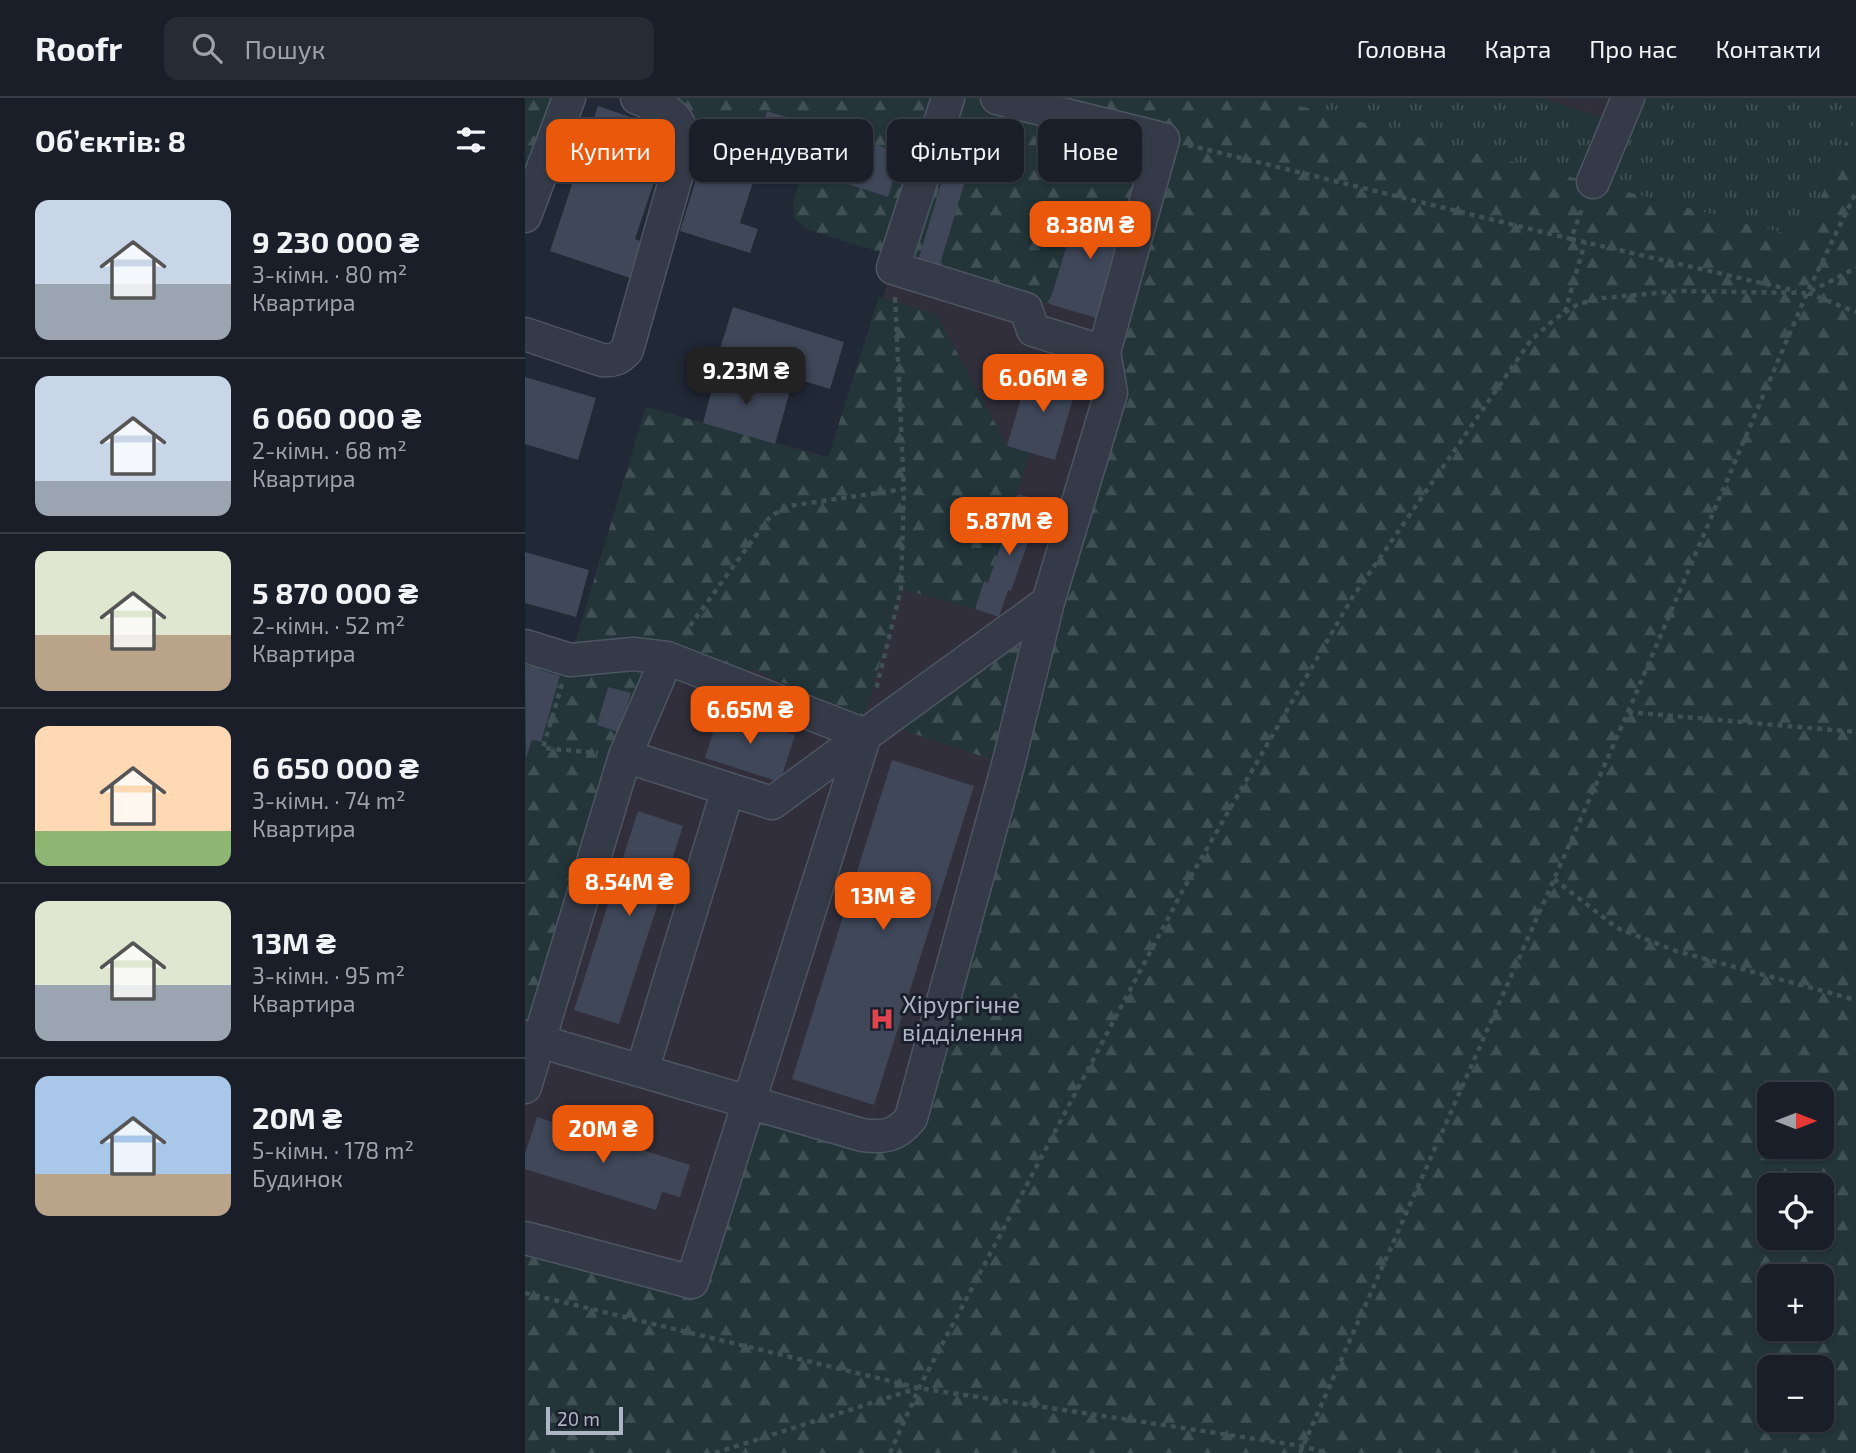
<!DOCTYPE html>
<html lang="uk">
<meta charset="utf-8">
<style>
body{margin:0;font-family:"Exo 2",sans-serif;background:#262b34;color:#f1f3f6;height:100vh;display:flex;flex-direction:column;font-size:26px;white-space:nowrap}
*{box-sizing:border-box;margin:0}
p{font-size:23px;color:#9fa2a8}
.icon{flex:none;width:38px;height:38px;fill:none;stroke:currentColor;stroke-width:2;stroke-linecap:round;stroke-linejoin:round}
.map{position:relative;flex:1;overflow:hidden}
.sheet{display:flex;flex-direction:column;background:#191e28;width:525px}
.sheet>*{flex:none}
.guide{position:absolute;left:21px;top:21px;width:665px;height:63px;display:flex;gap:14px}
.needle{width:46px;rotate:90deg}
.buttons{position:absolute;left:1232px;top:984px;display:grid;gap:14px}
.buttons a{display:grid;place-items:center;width:77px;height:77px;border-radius:14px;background:#191e28;box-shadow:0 2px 5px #0004,0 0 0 2px #373c45;font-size:35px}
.scale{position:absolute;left:21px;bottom:18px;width:77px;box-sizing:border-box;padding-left:7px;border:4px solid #aeb5c4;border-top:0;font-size:19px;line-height:24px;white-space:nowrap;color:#aeb5c4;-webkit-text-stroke:5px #1a1f2c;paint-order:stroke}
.price{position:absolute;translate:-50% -60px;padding:0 16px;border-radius:14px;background:#ea580c;color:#fff;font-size:23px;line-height:46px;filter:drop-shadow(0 2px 4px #0008)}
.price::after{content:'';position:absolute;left:50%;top:42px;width:21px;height:16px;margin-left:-10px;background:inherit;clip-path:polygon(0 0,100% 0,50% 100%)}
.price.on{background:#222;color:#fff}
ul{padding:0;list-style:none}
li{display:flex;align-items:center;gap:21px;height:175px;padding:0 35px}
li+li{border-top:2px solid #373c45}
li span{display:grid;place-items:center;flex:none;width:196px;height:140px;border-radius:14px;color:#555}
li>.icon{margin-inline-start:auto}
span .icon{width:84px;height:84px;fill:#fffc;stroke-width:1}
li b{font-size:30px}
h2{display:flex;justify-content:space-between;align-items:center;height:84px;padding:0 35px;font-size:30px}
.pill{padding:0 24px;border-radius:14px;background:#191e28;box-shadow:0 2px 5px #0004,0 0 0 2px #373c45;font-size:24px;line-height:63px}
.pill.on{background:#ea580c;color:#fff}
header{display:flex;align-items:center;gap:42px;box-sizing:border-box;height:98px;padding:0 35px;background:#191e28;border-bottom:2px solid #373c45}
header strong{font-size:33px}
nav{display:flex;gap:38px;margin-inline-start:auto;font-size:24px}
.search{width:490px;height:63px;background:#262b34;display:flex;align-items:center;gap:18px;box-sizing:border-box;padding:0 24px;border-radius:14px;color:#9fa2a8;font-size:26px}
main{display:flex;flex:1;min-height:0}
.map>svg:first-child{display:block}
</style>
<header>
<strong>Roofr</strong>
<div class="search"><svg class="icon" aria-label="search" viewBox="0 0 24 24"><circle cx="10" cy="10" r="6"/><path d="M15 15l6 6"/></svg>Пошук</div>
<nav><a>Головна</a><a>Карта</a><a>Про нас</a><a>Контакти</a></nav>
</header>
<main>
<section class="sheet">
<h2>Об’єктів: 8<svg class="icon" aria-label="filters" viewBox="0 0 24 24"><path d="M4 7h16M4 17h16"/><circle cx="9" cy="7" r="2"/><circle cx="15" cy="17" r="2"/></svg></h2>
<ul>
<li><span style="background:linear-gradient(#c9d6e8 60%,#9aa5b1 0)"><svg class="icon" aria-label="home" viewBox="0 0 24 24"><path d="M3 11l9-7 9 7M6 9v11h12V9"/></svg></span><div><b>9 230 000 ₴</b><p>3-кімн. · 80 m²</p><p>Квартира</p></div></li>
<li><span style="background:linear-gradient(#c9d6e8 75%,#9aa5b1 0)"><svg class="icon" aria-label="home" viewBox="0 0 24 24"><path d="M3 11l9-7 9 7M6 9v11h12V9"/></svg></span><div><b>6 060 000 ₴</b><p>2-кімн. · 68 m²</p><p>Квартира</p></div></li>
<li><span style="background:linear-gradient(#dfe7d0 60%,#b9a48a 0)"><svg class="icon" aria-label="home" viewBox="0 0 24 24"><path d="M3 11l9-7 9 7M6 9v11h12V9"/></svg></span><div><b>5 870 000 ₴</b><p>2-кімн. · 52 m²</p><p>Квартира</p></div></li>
<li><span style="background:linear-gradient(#ffd9b3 75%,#8fb573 0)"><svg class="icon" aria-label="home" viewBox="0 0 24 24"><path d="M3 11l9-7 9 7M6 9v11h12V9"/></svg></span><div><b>6 650 000 ₴</b><p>3-кімн. · 74 m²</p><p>Квартира</p></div></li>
<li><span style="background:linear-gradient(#dfe7d0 60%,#9aa5b1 0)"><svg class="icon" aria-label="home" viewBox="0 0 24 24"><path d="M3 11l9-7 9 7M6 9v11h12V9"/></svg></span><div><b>13M ₴</b><p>3-кімн. · 95 m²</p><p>Квартира</p></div></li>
<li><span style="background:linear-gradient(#a9c7e8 70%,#b9a48a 0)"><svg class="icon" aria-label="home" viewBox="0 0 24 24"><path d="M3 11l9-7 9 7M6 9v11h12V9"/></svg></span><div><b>20M ₴</b><p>5-кімн. · 178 m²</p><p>Будинок</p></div></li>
</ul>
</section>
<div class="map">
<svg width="1331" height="1355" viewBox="0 0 1331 1355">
<defs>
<pattern id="grass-tufts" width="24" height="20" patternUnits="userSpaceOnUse" patternTransform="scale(1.75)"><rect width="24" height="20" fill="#233539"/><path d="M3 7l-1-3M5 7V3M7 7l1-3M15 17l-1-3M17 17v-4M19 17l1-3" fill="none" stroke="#405054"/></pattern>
<pattern id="forest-firs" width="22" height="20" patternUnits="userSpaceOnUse" patternTransform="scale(1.75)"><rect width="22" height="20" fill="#233539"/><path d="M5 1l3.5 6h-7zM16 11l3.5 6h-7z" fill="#405054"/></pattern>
</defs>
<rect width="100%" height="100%" fill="#212836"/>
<path fill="#312f3b" d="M423,0L638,41L386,1020L167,1184L0,1140V684L18,650L121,309L303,359L368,170Z
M1017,0H1103L1093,24Z"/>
<path fill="url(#grass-tufts)" d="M744,0H1017L1093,24L1103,0H1322L1328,14V28L1283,127L1272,134L1259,135Z"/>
<path fill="url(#forest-firs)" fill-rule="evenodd" d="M0,0H44L0,79Z
M112,0H744L1259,135L1272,134L1283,127L1328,28V14L1322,0H1331V1355H0V1140L167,1184L225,1004L366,1037L483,667L372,630L523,504L615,122L555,105L524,206L413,173L454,35L432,30L392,166L281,131L270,121L268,104L278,73L363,99L242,14L229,57L183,43L186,26ZM1244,996H1297V1048H1244ZM1244,1087H1297V1139H1244ZM1244,1178H1297V1230H1244ZM1244,1269H1297V1321H1244Z
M354,199L411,216L482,347L505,355L463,485L459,484L450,511L376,491L339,620L229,572L146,586L100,658L0,989V548L45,562L121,309L303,360Z"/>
<path fill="#3f4759" d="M73,8L146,33L110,141L120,145L108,181L25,153Z
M242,13L377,55L363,99L236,59L215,125L233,131L225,155L155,133L183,43L229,57Z
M433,30L454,36L413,173L392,166Z
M555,104L605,120L575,221L524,206Z
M208,209L319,244L305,291L193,257Z
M505,269L553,283L530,362L482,348Z
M192,272L265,293L250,346L178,325Z
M0,279L71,300L53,362L0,346Z
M493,396L513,402L508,420L511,421L486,493L483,492L474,519L450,511L459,483L463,485Z
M0,454L64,472L51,519L0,505Z
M0,567L35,578L16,644L7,641L1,661Z
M83,589L106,595L94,634L72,627Z
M195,613L270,637L255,684L180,660Z
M367,662L449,688L349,1007L267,981Z
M113,713L158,728L94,926L49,912Z
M12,1019L165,1067L155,1099L137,1094L131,1112L0,1071V1056Z"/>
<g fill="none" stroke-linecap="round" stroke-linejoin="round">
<g stroke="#4e5562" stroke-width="35">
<path id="minor" d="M423,0L368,170L501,211L508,232L579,254
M472,0L638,41L579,254L586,295L523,504L483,667L386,1020C372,1038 359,1040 337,1037L117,973L203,691L100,658L142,560L340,637L523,504
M1068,84L1103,0
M0,118L44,0
M0,236L77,262C88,263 94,261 102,252L159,51C159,17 141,10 112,0
M0,548L45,562L108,556L142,560
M203,691L247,705L340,637
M0,939L117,973
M0,989L100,658
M0,1140L167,1184L340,637"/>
</g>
<path stroke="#405055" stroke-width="4.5" stroke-dasharray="5 5" stroke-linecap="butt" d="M663,47L1046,141L1058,108
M1046,141L1271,193
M1283,195L1331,214
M370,199L379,391
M1040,214L1060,144
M159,536L240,425L246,418L264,408L379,391L376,491L351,592
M37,586L18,650L73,655
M1103,614L1331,634
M1029,781L1092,830L1151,853L1331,902
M0,1195L394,1290L777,1348L802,1355
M190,1355L393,1290
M365,1355L394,1290L658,792L827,500L1006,242L1030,221L1053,206L1078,200L1154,193L1282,195L1331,170
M775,1355L1103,614L1282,195L1331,94"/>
<use href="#minor" stroke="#343a47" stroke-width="32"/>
</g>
<defs>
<g id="hospital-bare" transform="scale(1.89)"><path d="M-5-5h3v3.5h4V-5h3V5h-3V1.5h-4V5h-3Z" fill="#e0444e" stroke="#1a1f2c" stroke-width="2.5" paint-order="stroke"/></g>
</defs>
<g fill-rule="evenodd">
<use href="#hospital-bare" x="357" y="921"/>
</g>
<g text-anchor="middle" stroke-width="6" stroke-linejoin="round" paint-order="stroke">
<g font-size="24" fill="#aeb5c4" stroke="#1a1f2c" text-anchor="start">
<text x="377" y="915">Хірургічне<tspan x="377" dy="28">відділення</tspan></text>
</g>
</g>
</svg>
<div class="buttons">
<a><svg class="needle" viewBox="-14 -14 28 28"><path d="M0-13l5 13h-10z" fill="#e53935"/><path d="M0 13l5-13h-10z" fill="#9fa2a8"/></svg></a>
<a><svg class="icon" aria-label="locate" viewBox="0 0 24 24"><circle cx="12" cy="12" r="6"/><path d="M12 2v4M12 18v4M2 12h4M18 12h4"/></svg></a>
<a>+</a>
<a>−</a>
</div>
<div class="scale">20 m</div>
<b class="price" style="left:565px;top:163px">8.38M ₴</b>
<b class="price on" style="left:221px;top:309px">9.23M ₴</b>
<b class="price" style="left:518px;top:316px">6.06M ₴</b>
<b class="price" style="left:484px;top:459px">5.87M ₴</b>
<b class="price" style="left:225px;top:648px">6.65M ₴</b>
<b class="price" style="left:104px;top:820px">8.54M ₴</b>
<b class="price" style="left:358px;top:834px">13M ₴</b>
<b class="price" style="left:78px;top:1067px">20M ₴</b>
<div class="guide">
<a class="pill on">Купити</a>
<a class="pill">Орендувати</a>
<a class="pill">Фільтри</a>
<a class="pill">Нове</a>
</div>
</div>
</main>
